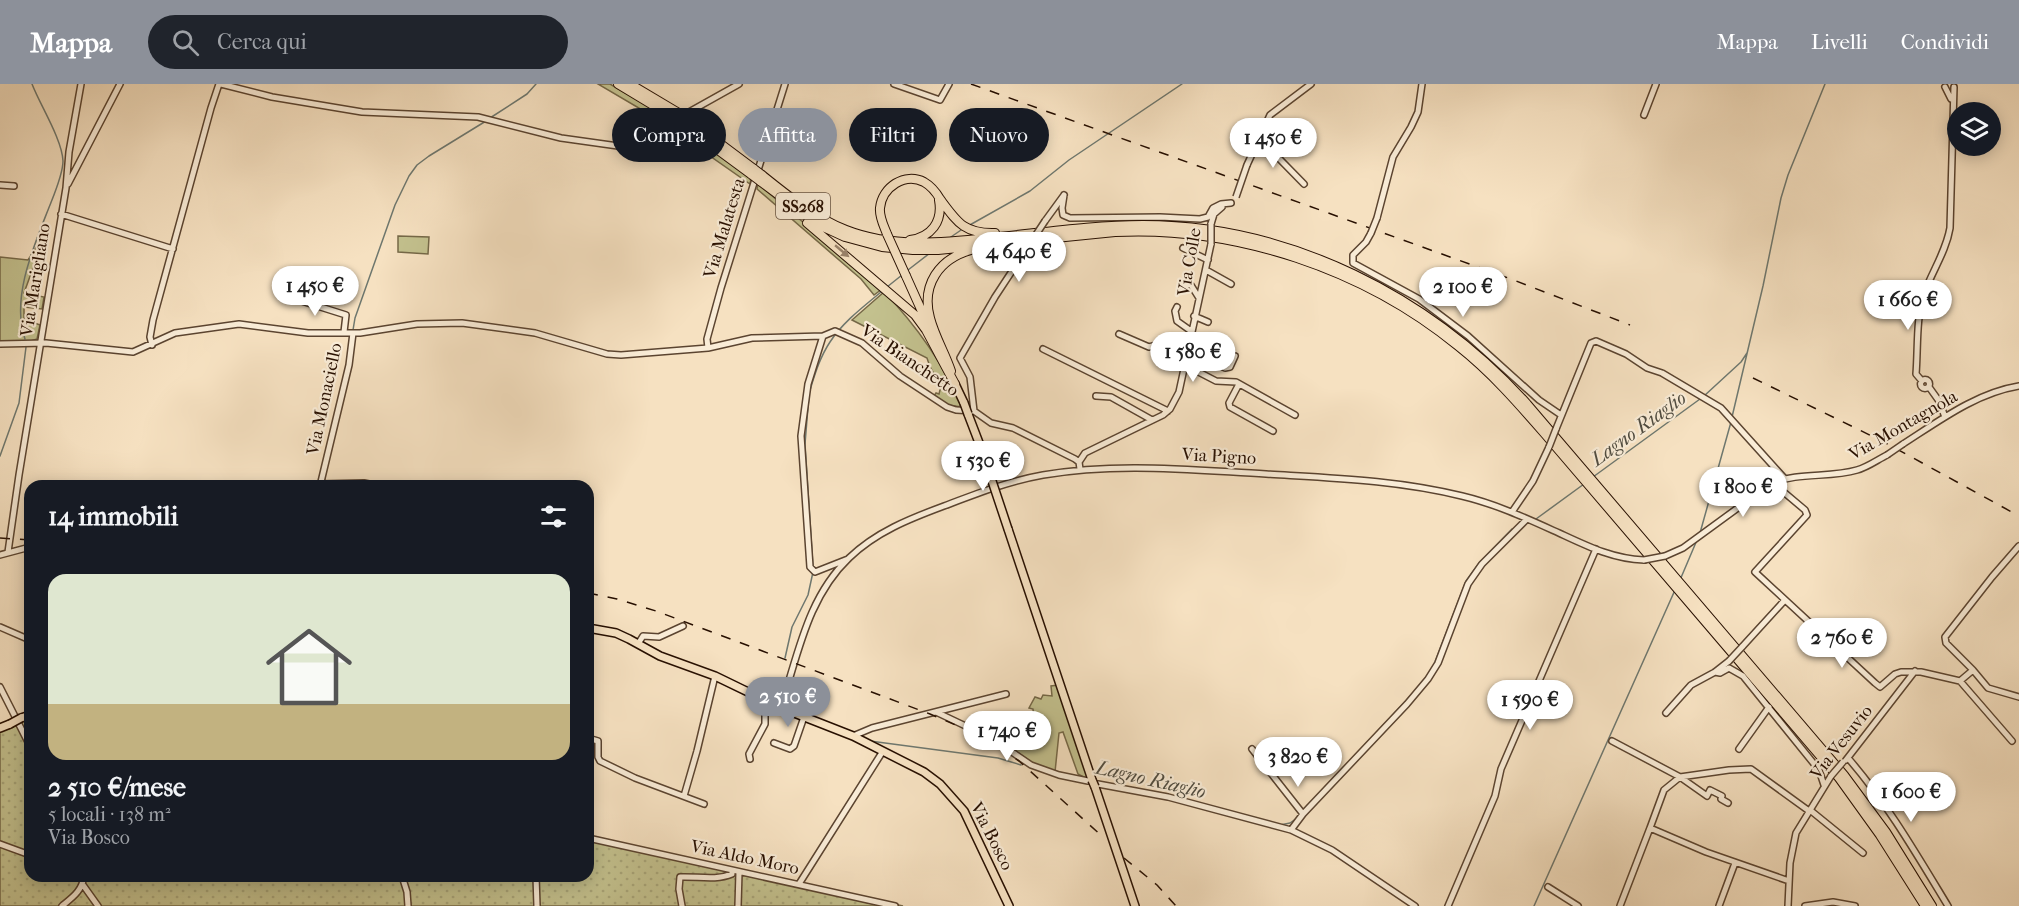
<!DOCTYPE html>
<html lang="it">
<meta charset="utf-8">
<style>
body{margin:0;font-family:"IM FELL French Canon",serif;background:#20242c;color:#f1f3f6;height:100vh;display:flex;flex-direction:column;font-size:22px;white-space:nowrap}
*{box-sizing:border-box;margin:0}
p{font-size:20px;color:#9ea1a6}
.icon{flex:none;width:33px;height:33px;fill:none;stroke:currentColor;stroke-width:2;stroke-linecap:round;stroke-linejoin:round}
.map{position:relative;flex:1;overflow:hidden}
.side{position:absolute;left:24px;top:396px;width:570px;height:402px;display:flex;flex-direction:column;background:#171b24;border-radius:18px;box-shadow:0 3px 15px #0003}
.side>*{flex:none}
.top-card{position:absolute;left:612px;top:24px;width:570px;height:54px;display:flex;gap:12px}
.controls{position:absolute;left:1947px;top:18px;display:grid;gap:12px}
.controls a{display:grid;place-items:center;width:54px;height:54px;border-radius:50%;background:#171b24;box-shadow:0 3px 15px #0003;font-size:30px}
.price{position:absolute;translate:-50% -51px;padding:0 14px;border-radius:21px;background:#fff;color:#222;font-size:20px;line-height:39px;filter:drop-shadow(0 2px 3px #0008)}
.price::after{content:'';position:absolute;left:50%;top:36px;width:18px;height:14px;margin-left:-9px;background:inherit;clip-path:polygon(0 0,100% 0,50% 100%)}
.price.active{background:#8c9099;color:#fff}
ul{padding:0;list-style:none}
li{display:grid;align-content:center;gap:12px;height:318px;padding:0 24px}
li+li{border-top:2px solid #363941}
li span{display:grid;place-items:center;height:186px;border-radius:18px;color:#555}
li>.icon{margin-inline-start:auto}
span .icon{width:108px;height:108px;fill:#fffc;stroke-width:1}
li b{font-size:26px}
h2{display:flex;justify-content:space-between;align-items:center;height:72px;padding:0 24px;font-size:26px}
.chip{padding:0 21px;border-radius:27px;background:#171b24;box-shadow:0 3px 15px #0003;font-size:21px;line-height:54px}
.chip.active{background:#8c9099;color:#fff}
header{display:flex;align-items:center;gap:36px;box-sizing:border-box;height:84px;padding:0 30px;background:#8c9099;color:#fff}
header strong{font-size:28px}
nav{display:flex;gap:33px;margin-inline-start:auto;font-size:21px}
.search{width:420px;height:54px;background:#20242c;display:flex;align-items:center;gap:15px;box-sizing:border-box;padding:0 21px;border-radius:33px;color:#9ea1a6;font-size:22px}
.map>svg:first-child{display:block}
</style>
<header>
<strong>Mappa</strong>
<div class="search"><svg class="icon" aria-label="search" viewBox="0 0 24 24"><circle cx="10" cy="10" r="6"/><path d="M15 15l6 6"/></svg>Cerca qui</div>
<nav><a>Mappa</a><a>Livelli</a><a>Condividi</a></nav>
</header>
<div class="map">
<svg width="2019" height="822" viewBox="0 0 2019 822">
<defs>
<pattern id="park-dots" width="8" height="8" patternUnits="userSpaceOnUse" patternTransform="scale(1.5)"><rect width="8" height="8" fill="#c3c18e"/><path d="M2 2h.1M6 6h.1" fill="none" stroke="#a8a579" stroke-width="1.8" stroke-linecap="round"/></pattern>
</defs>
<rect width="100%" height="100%" fill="#f6e1c1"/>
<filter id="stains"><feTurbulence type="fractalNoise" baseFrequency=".00333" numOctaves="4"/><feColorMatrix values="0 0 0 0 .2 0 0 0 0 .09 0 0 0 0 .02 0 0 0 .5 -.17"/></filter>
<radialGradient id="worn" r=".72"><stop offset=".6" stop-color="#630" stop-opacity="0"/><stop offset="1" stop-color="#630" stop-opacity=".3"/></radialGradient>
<path fill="#c3c18e" stroke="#756847" stroke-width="1.5" d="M598,0H610L672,36L666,40Z
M677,40L751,95L750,100L670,44Z
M758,100L882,205L874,211L861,195L757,105Z
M46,148L24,209L44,213L42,225L24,223V235L40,241L37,255L31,257L0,258V173L28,176Z
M398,152L429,153L428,170L398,168Z
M884,208C917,242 943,279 962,323L947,321L934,312L936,309L939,310L941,302L930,283L927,274L852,236Z
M1058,601L1089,696L1078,690L1063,648L1059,649L1055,688L1037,682L1011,664L1012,635L1034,636L1033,625L1029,624L1035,613L1041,615L1043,611L1052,612L1051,602Z"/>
<path fill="url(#park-dots)" stroke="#756847" stroke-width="1.5" d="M30,629V792H588V753L903,822H0V642Z"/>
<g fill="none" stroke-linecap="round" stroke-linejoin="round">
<path stroke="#6e776e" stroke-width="1.5" d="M490,34L527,10L536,0
M968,142L1030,107L1069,76L1182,0
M948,155L964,144
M908,186L930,169
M887,203L902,191
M353,246L355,234L395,121L409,92L417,81L429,72L486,37
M25,255C11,215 33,164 48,126C53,113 63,91 63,77C62,55 40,21 32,0
M810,306C815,290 820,273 830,258C843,238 863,223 881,208
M809,311L805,360L813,483
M1704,312L1741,278L1747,269
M1732,333L1763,202L1781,114L1788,91L1825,0
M0,372L19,319L26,263
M1593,393L1700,315
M1536,435L1584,400
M1700,449L1731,338
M1680,496L1697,456
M785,574L792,543L808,511L813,488
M1435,578L1466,497L1479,479L1512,445
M870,657L998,674L1021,681
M1349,678L1413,609
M1280,741L1290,739L1297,734
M1534,822L1675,506"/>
<g stroke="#5b4430" stroke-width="8">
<path id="minor" d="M221,0L272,13L362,28L478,33L561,54L618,62L639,56L739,0
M894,0L940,16L949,0
M1945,3L1951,15
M1644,31L1656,0
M1259,54L1304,100
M1247,81L1270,31L1311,0
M68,100L120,0
M0,101L14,102
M1064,111L1062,124L1063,131L1070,134L1160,133L1200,135L1208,133L1213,124L1221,120L1231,119
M61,130L173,165
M1377,134L1393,73L1411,43L1418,28L1422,0
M1045,137L1064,111
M1211,140L1214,130L1222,123
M1371,149L1366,158L1353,171V179L1419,215L1468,252L1539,316L1561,331
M1183,164L1208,176
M1206,186L1231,200
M1185,204L1189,198L1199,214
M292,214L346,231L344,248
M1177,223L1175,227L1177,237L1191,247
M1194,232L1208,238
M1119,250L1149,263L1159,260L1188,269
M823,252L808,300L801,352L810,483L815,488L848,475
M0,260L46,259L133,268L175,249L239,240L308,249H360L417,240L462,239L535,249L607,270L621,271L708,264L752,254L823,252L835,247L862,259L900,292L947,323L956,326L974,327L991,339L1013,344L1075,375L1079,378L1080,385
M152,261L150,253L153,236L211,24L219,0
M708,264L707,255L721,204L785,0
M1043,265L1168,327
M1188,266L1225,284L1230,283L1235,272
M1185,281L1216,297L1236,298L1295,331
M1920.5 300a4.5 4.5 0 1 1 9 0a4.5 4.5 0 1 1-9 0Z
M1922,297L1916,290C1918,266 1916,232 1924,210C1932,187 1946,168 1950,144L1954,3
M1239,300L1229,319L1230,323L1273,347
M1929,303L1939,317L1945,333
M1096,312L1111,313L1152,336
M974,327L970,293L960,274L995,213L1020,175
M1556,345L1591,259L1596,257L1626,270L1647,284L1662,289L1721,324L1785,395
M1903,360C1939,337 1976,309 2019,302
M1079,378L1085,369L1163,331L1170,325L1179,308L1211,160
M1773,399L1805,426L1807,431L1755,488L1875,599L1880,603L1895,590L1901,588H1921L1960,597L1973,586L1988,604L2019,613
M320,400L364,399L379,402
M320,402L349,281L353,249
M1512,428L1533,397L1549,363
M8,468L19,391L66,104L69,68L81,0
M0,471L30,463
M1665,472L1683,464L1772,399C1799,388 1830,394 1857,386C1868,383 1877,376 1887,371
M0,543L30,556
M638,560L643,552L659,553L683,542
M1742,563L1784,517
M1973,586L1946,559L1945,553L1992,493L2019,462
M1715,588L1720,589L1729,584L1743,592L1819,686L1824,701
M1960,597L2012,657
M0,603L30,662
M779,623L783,616C799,566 809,512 849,474C876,448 909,435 944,422C976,410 1009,397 1043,391C1117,378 1191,386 1266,390C1332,394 1398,396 1462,412C1496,420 1528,435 1559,449C1587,462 1613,475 1644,476
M936,628L993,655L1031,681L1059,691L1088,697
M1666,629L1691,601L1715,588L1729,577
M853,652L872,644L1006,610
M588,654L598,657V673L600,677L635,694L704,720
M1612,657L1680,693L1707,712L1710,706L1722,712L1721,715L1728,719
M774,659L790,665L794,662L804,633
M1252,665L1303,730L1291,746
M1739,665L1769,623
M1848,674C1887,719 1917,771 1948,822
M750,675L749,670L765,640V629L768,618
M1846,676L1915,587
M1098,700L1168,713L1291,746L1332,766L1415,822
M684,712L697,667L715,592
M1810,726L1863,769
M1303,730L1407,620L1428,595L1438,579L1468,500L1482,480L1527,435
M588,754L895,822
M0,760L30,771
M402,792L407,808L408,822
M536,792L537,822
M1789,797L1706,768L1650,744L1664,706L1680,693L1729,686L1751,685L1809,727
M799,800L883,667
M83,801L98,822
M1548,803L1578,822
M62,822C73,813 82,807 84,792
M682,822L679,805L680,793C697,792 715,797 732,790V787
M738,822L739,788
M1448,822L1495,712L1501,685L1596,465
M1620,822L1650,744
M1719,822L1735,779
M1788,822L1790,779L1796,749L1831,692
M1805,822L1833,818L1855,822"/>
</g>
<g stroke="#270f00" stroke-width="10">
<path id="major" d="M955,300L964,319
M968,330L981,364
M1008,445L1092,696
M588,544L616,549L629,555L660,572L715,592L779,623L853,652L924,688L940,700L964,727L1009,822
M21,634L30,631
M0,644L10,640
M1095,703L1135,822"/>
</g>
<g stroke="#270f00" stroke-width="10">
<path id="highway" d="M618,0L671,32
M630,0L677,28
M686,34L754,85
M680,38L752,91
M762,91C788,112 814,133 846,146C892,164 941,159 989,154C1040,149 1092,141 1143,141C1290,141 1430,213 1527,320L1844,691L1886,748L1932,822
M760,97L819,141L845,153L882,163L913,166H938L1115,148C1236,142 1364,185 1458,262C1491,288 1518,319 1545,350L1839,694L1880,751L1925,822
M807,139L915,231L926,246L955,300
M887,150C884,142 879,133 880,124C882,103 905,88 924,98C931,102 936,108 940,115C957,138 964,150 995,149
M910,156C931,153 943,138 939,116
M906,192L928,241
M951,287C945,269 935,253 930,234C921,201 939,175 971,166"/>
</g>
<use href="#minor" stroke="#f9ecd7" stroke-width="5"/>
<use href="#major" stroke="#f6e1c1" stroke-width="7"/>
<use href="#highway" stroke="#f6e1c1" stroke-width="8"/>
<path stroke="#270f00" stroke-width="1.5" stroke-dasharray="10 10" stroke-linecap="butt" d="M971,0L1511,195L1630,241
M1753,294L1884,358L2019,432
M0,454L30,456
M588,509L617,515L656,527L930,630L979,651L1019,677L1104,754
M1124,774L1157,801L1176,822"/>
<g stroke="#5b4430" stroke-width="8" stroke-linecap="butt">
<path id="minor-bridge" d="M1236,113L1247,81
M1371,149L1377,134
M1211,160V140
M1020,175L1045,137
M1549,363L1556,345
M1887,371L1903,360
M1644,476L1665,472
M1729,577L1742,563
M1831,692L1843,678"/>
</g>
<g stroke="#270f00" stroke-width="10" stroke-linecap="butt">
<path id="major-bridge" d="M964,319L968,330
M981,364L1008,445
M10,640L21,634
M1092,696L1095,703"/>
</g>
<g stroke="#270f00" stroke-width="10" stroke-linecap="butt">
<path id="highway-bridge" d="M677,28L686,34
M671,32L680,38
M754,85L762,91
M752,91L760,97
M887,150L906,192"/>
</g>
<use href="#minor-bridge" stroke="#f9ecd7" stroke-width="5"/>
<use href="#major-bridge" stroke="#f6e1c1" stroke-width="7"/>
<use href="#highway-bridge" stroke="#f6e1c1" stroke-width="8"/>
</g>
<defs><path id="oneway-solid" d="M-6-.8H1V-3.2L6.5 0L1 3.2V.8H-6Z" transform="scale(1.5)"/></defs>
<use fill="#99826a" href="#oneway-solid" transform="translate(842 167) rotate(40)"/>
<g text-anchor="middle" stroke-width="4.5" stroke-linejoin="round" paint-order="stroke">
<rect fill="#f9ecd7" stroke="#665140" stroke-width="1.5" x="776" y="109" width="54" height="26" rx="4.5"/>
<g font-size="16" font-weight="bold" fill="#270f00">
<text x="803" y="128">SS268</text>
</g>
<g font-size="18" fill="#270f00" stroke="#f9ecd7">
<text transform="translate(724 144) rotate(-73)" y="6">Via Malatesta</text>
<text transform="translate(1189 178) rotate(-80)" y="6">Via Colle</text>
<text transform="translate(35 196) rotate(-81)" y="6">Via Marigliano</text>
<text transform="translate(910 276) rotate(34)" y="6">Via Bianchetto</text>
<text transform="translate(324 315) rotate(-78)" y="6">Via Monaciello</text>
<text transform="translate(1903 341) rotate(-30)" y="6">Via Montagnola</text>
<text transform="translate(1219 372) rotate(3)" y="6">Via Pigno</text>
<text transform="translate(1841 658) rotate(-52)" y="6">Via Vesuvio</text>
<text transform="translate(992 752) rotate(63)" y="6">Via Bosco</text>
<text transform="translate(745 773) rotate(12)" y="6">Via Aldo Moro</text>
</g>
<g font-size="20" font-style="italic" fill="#504c40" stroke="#f9ecd7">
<text transform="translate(1638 344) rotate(-36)" y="7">Lagno Riaglio</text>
<text transform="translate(1151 695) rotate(13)" y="7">Lagno Riaglio</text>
</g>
</g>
<rect width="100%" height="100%" filter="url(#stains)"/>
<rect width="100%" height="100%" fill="url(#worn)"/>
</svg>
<div class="controls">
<a><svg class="icon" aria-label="layers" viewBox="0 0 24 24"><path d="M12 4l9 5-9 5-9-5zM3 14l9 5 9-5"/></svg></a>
</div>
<b class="price" style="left:1273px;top:85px">1 450 €</b>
<b class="price" style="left:1019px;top:199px">4 640 €</b>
<b class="price" style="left:315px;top:233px">1 450 €</b>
<b class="price" style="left:1463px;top:234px">2 100 €</b>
<b class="price" style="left:1908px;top:247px">1 660 €</b>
<b class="price" style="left:1193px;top:299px">1 580 €</b>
<b class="price" style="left:983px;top:408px">1 530 €</b>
<b class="price" style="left:1743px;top:434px">1 800 €</b>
<b class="price" style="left:1842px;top:585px">2 760 €</b>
<b class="price active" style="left:788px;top:644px">2 510 €</b>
<b class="price" style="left:1530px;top:647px">1 590 €</b>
<b class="price" style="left:1007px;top:678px">1 740 €</b>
<b class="price" style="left:1298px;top:704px">3 820 €</b>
<b class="price" style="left:1911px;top:739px">1 600 €</b>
<div class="top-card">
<a class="chip">Compra</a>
<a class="chip active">Affitta</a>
<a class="chip">Filtri</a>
<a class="chip">Nuovo</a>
</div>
<section class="side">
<h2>14 immobili<svg class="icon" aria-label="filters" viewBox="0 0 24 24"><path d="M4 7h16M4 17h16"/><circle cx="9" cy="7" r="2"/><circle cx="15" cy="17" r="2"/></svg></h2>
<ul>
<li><span style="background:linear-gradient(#dfe7d0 70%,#c2b280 0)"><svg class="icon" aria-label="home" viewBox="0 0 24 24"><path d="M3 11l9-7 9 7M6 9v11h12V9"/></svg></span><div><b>2 510 €/mese</b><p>5 locali · 138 m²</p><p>Via Bosco</p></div></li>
</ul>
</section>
</div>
